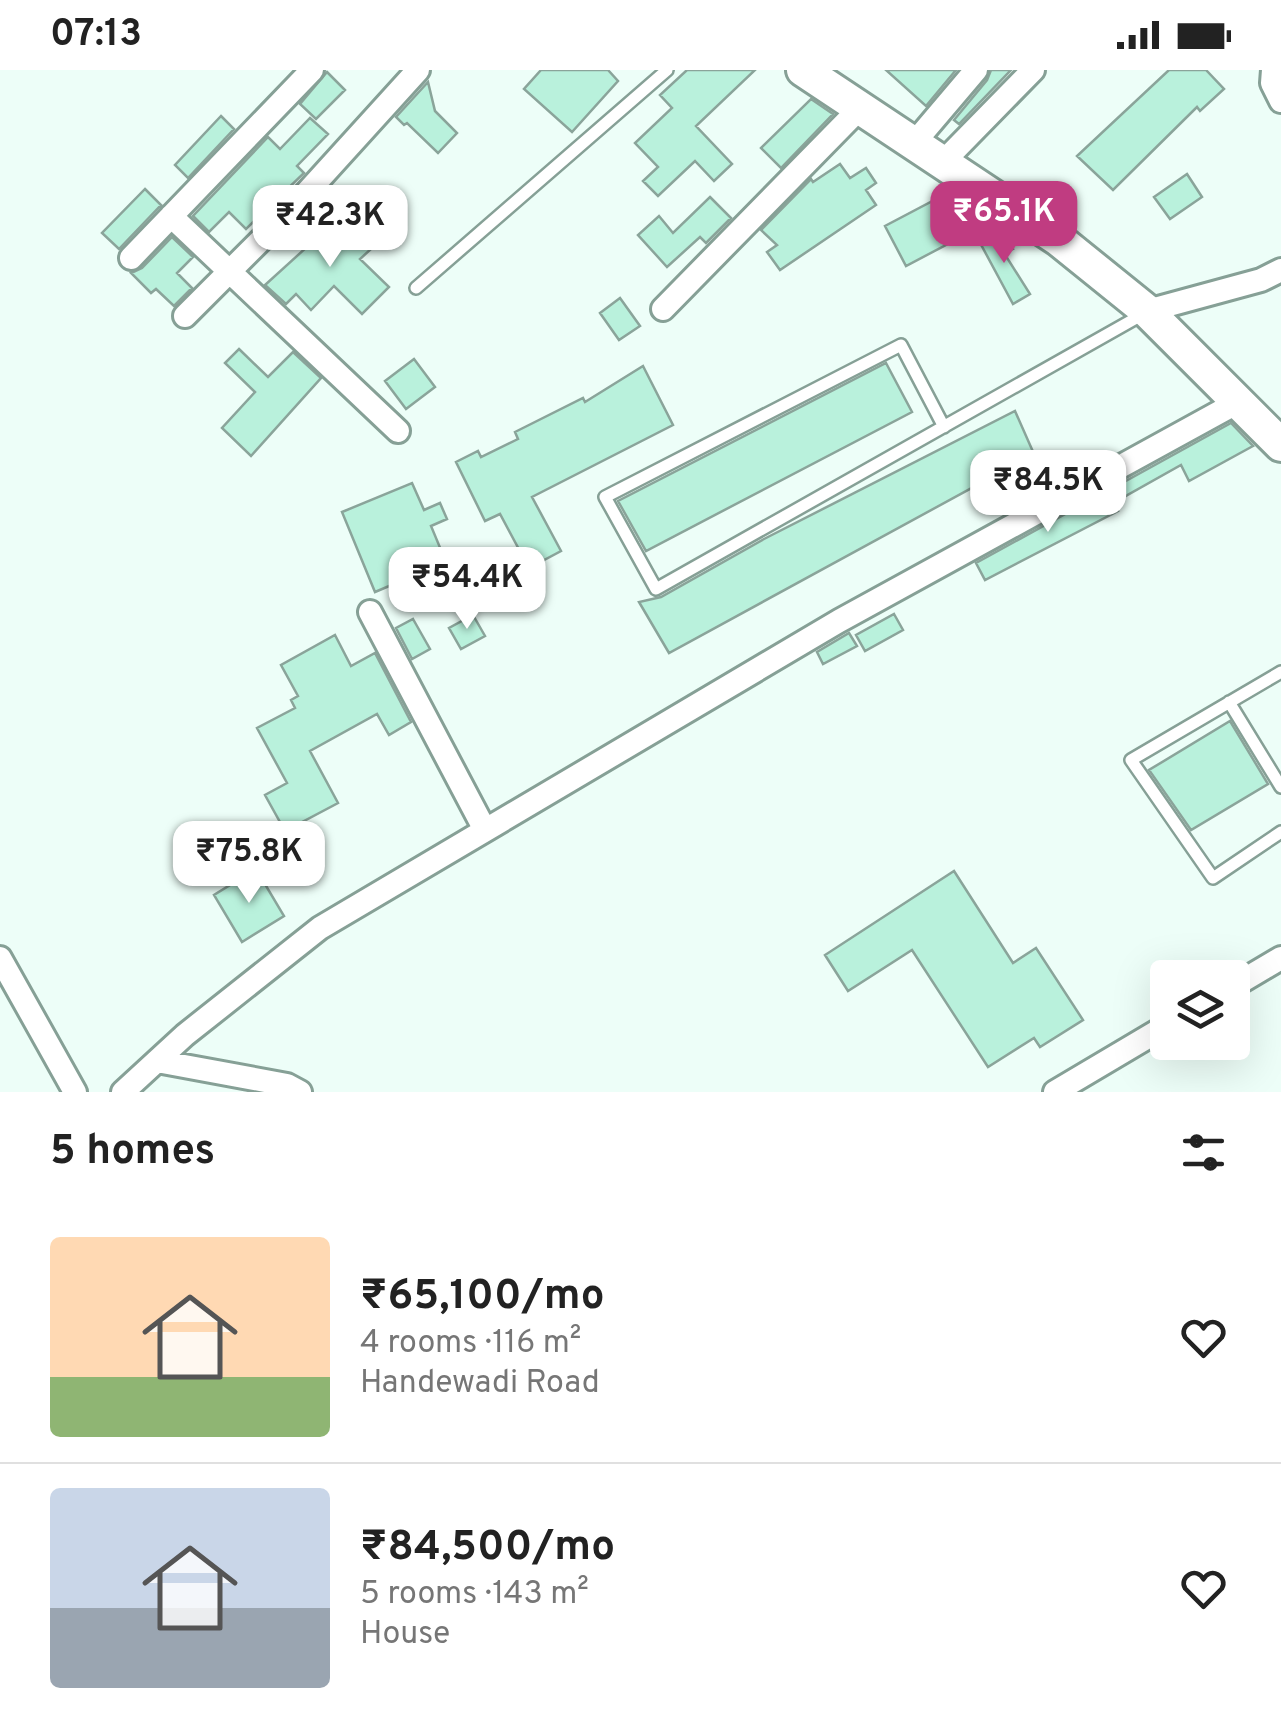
<!DOCTYPE html>
<meta charset="utf-8">
<style>
body{margin:0;font-family:Overpass,sans-serif;background:#f2f2f2;color:#222;height:100vh;display:flex;flex-direction:column;font-size:38px;white-space:nowrap}
*{box-sizing:border-box;margin:0}
p{font-size:32px;color:#767676}
.icon{flex:none;width:55px;height:55px;fill:none;stroke:currentColor;stroke-width:2;stroke-linecap:round;stroke-linejoin:round}
.map{position:relative;height:1022px;overflow:hidden}
.side{display:flex;flex-direction:column;background:#fff;flex:1}
.side>*{flex:none}
.controls{position:absolute;left:1150px;top:890px;display:grid;gap:20px}
.controls a{display:grid;place-items:center;width:100px;height:100px;border-radius:10px;background:#fff;box-shadow:0 10px 40px #0002;font-size:50px}
.price{position:absolute;translate:-50% -85px;padding:0 22px;border-radius:20px;background:#fff;color:#222;font-size:32px;line-height:65px;filter:drop-shadow(0 2px 5px #0008)}
.price::after{content:'';position:absolute;left:50%;top:60px;width:30px;height:22px;margin-left:-15px;background:inherit;clip-path:polygon(0 0,100% 0,50% 100%)}
.price.on{background:#c03c81;color:#fff}
ul{padding:0;list-style:none}
li{display:flex;align-items:center;gap:30px;height:250px;padding:0 50px}
li+li{border-top:2px solid #e0e0e0}
li span{display:grid;place-items:center;flex:none;width:280px;height:200px;border-radius:10px;color:#555}
li>.icon{margin-inline-start:auto}
span .icon{width:120px;height:120px;fill:#fffc;stroke-width:1}
li b{font-size:42px}
h2{display:flex;justify-content:space-between;align-items:center;height:120px;padding:0 50px;font-size:42px}
.status{display:flex;justify-content:space-between;align-items:center;height:70px;padding:0 50px;background:#fff;direction:ltr}
.status svg{height:28px;fill:currentColor}
.map>svg:first-child{display:block}
</style>
<div class="status"><b>07:13</b><svg viewBox="0 0 49 12"><path d="M0 12V9h3v3zM5 12V6h3v6zM10 12V3h3v9zM15 12V0h3v12zM26 1h20v11H26zM47 4h2v5h-2z"/></svg></div>
<div class="map">
<svg width="1281" height="1022" viewBox="0 0 1281 1022">
<rect width="100%" height="100%" fill="#edfef8"/>
<path fill="#b9f1dc" stroke="#8aa49a" stroke-width="2.5" d="M541,0H608L618,11L572,62L524,19Z
M687,0H755L696,56L732,94L714,111L695,91L658,126L643,111L658,97L635,73L672,38L660,25Z
M886,0H956L926,36Z
M991,0H1011L959,54L954,50L987,10Z
M1169,0H1206L1224,19L1200,41L1197,37L1113,120L1077,86Z
M327,2L345,20L316,49L300,34Z
M428,12L435,41L457,63L438,83L407,53L404,55L396,47Z
M811,29L833,44L781,98L761,78Z
M221,46L234,59L188,108L175,95Z
M310,48L328,64L297,96L304,103L246,159L229,142L209,162L193,146L268,67L280,79Z
M840,94L850,108L866,98L876,113L866,120L876,135L780,200L767,182L777,175L761,160L811,109L813,112Z
M1187,104L1202,127L1170,149L1154,127Z
M145,119L161,135L119,179L102,163Z
M944,125L965,165L906,196L885,156Z
M710,127L731,148L706,173L700,167L667,197L638,165L659,146L673,163Z
M334,144L371,179L360,189L389,217L362,244L334,216L311,240L296,224L286,234L265,215L308,176L305,173Z
M991,162L995,168L1004,163L1013,179L1004,183L1030,224L1013,234L978,169Z
M172,167L193,187L177,203L192,218L174,236L156,219L151,223L131,203L142,198Z
M620,228L640,256L619,270L600,243Z
M239,279L268,307L293,282L321,308L251,386L222,358L255,322L225,293Z
M414,289L435,317L406,339L385,311Z
M886,293L912,342L646,481L618,431Z
M643,296L673,355L532,427L561,481L529,498L500,444L485,451L456,392L478,381L481,387L518,369L515,362L583,328L585,332Z
M1015,341L1034,384L669,583L639,532L661,527L764,469Z
M1231,353L1253,376L1189,411L1181,395L1122,428L1115,417Z
M412,413L424,440L440,433L447,449L431,456L446,492L375,522L342,442Z
M1107,421L1118,441L985,510L976,493Z
M894,544L903,560L865,581L856,565Z
M473,545L485,566L461,579L449,558Z
M413,549L430,579L412,589L396,558Z
M849,563L857,576L823,594L817,582Z
M335,565L351,596L375,583L411,652L389,665L377,644L310,681L338,733L285,761L265,725L287,713L257,658L295,638L291,630L298,626L281,595Z
M1230,651L1268,714L1191,760L1149,700Z
M256,799L284,846L242,872L214,825Z
M954,801L1013,893L1036,878L1083,950L1040,977L1034,968L988,997L912,880L848,921L825,885Z"/>
<g fill="none" stroke-linecap="round" stroke-linejoin="round">
<g stroke="#86a096" stroke-width="16">
<path id="lane" d="M416,218L667,0
M944,357L901,275L605,427L656,519L1145,243
M1281,602L1131,690L1213,808L1281,762
M1229,632L1281,717"/>
</g>
<g stroke="#86a096" stroke-width="28">
<path id="street" d="M1273,0L1272,13L1281,31
M914,73L976,0
M943,92L1033,0
M171,146L398,361
M131,188L312,0
M663,239L861,37
M1147,241L1261,210L1281,200
M185,246L291,140L418,0
M370,542L485,760
M0,888L75,1022
M1232,917L1281,888
M157,991L287,1015L300,1022
M123,1022L185,965L320,858L839,551L1238,332
M1055,1022L1168,955"/>
</g>
<g stroke="#86a096" stroke-width="38">
<path id="secondary" d="M803,0L1059,170L1147,241L1281,375"/>
</g>
<use href="#lane" stroke="#fff" stroke-width="11"/>
<use href="#street" stroke="#fff" stroke-width="22"/>
<use href="#secondary" stroke="#fff" stroke-width="32"/>
</g>
</svg>
<div class="controls">
<a><svg class="icon" aria-label="layers" viewBox="0 0 24 24"><path d="M12 4l9 5-9 5-9-5zM3 14l9 5 9-5"/></svg></a>
</div>
<b class="price on" style="left:1004px;top:196px">₹65.1K</b>
<b class="price" style="left:330px;top:200px">₹42.3K</b>
<b class="price" style="left:1048px;top:465px">₹84.5K</b>
<b class="price" style="left:467px;top:562px">₹54.4K</b>
<b class="price" style="left:249px;top:836px">₹75.8K</b>
</div>
<section class="side">
<h2>5 homes<svg class="icon" aria-label="filters" viewBox="0 0 24 24"><path d="M4 7h16M4 17h16"/><circle cx="9" cy="7" r="2"/><circle cx="15" cy="17" r="2"/></svg></h2>
<ul>
<li><span style="background:linear-gradient(#ffd9b3 70%,#8fb573 0)"><svg class="icon" aria-label="home" viewBox="0 0 24 24"><path d="M3 11l9-7 9 7M6 9v11h12V9"/></svg></span><div><b>₹65,100/mo</b><p>4 rooms · 116 m²</p><p>Handewadi Road</p></div><svg class="icon" aria-label="heart" viewBox="0 0 24 24"><path d="M12 20l-8-8c-3-5 5-10 8-4 3-6 11-1 8 4z"/></svg></li>
<li><span style="background:linear-gradient(#c9d6e8 60%,#9aa5b1 0)"><svg class="icon" aria-label="home" viewBox="0 0 24 24"><path d="M3 11l9-7 9 7M6 9v11h12V9"/></svg></span><div><b>₹84,500/mo</b><p>5 rooms · 143 m²</p><p>House</p></div><svg class="icon" aria-label="heart" viewBox="0 0 24 24"><path d="M12 20l-8-8c-3-5 5-10 8-4 3-6 11-1 8 4z"/></svg></li>
</ul>
</section>
